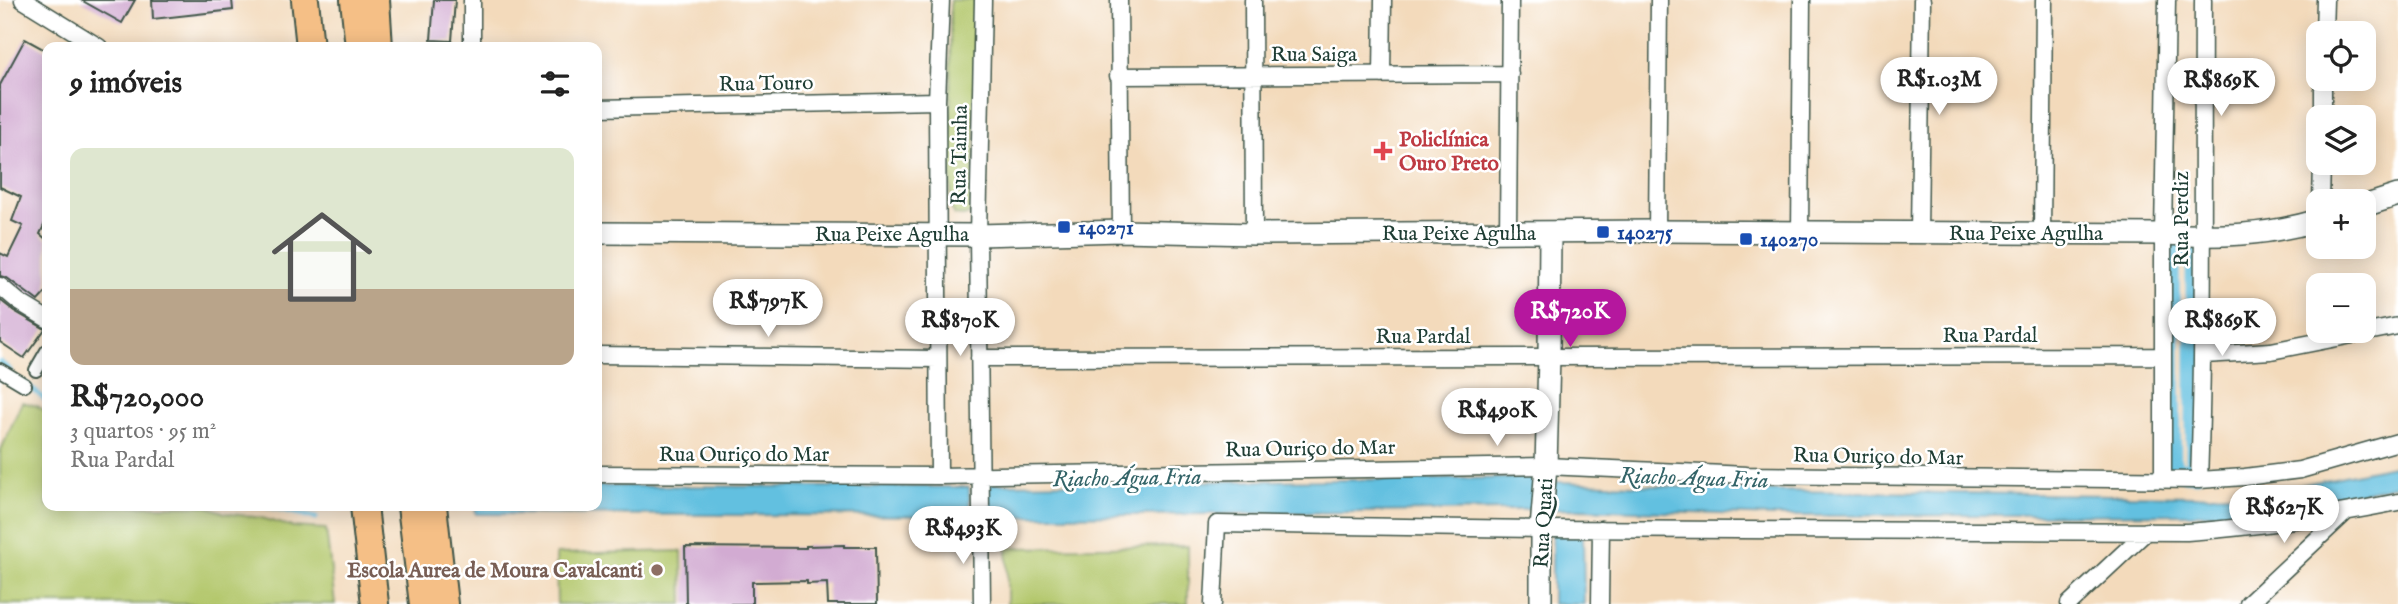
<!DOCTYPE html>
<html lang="pt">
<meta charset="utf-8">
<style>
body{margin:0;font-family:"IM FELL English",serif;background:#f2f2f2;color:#222;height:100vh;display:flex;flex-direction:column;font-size:26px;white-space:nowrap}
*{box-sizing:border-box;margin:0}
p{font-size:23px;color:#767676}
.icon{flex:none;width:38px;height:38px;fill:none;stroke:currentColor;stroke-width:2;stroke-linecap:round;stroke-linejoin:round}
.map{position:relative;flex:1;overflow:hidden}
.side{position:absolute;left:42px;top:42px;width:560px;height:469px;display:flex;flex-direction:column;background:#fff;border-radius:14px;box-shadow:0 4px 18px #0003}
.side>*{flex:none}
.fabs{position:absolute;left:2306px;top:21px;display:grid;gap:14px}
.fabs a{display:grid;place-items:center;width:70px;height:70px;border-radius:14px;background:#fff;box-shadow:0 4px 18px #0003;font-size:35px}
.price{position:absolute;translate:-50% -60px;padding:0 16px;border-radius:24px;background:#fff;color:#222;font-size:23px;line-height:46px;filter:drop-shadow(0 2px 4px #0008)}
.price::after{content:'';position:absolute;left:50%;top:42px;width:21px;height:16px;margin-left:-10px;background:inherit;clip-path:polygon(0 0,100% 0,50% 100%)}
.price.active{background:#b5179e;color:#fff}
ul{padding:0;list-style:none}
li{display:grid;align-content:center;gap:14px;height:371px;padding:0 28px}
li+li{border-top:2px solid #e0e0e0}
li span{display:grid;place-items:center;height:217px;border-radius:14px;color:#555}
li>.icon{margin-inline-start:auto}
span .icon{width:126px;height:126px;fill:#fffc;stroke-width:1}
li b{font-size:30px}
h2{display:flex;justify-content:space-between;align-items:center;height:84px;padding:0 28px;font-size:30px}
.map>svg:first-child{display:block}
</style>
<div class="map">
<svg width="2398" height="604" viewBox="0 0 2398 604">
<rect width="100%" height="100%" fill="#fff"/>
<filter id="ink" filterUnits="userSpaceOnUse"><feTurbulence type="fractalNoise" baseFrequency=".0143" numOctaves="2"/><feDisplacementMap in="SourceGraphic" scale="14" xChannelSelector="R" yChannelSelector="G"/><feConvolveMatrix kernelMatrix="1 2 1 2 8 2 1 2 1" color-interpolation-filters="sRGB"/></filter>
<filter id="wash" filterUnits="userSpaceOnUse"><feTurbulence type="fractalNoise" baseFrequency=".00686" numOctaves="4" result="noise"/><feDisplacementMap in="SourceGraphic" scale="28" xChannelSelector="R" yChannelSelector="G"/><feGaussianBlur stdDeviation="1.57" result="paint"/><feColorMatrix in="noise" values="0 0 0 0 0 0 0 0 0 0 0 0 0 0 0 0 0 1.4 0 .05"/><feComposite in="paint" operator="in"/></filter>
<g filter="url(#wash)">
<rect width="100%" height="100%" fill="#f3dabb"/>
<path fill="#b3c76c" stroke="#698250" stroke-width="2" d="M950,0H979L973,206L970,214L963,216L955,215L951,208Z
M22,402L37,406L47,412V506H206L225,513L262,518L293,527L326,529L335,604H0V452Z
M1188,546V604H1007V548Z
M682,551L683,604H557L556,554Z"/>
<path fill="#62c0e0" stroke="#407e8a" stroke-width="2" d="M2398,465V485C2334,500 2271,509 2205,514L1776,516L1579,509L987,517V484L1521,478L1560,482L1776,491L2196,496L2266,492Z
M597,486L969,487L970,516L476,514L475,506H597Z
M1552,533L1583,534L1584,604H1552Z"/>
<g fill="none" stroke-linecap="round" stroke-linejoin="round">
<path stroke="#62c0e0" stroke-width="5" d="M0,362L10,370
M25,383L47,401
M267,506L316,518"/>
<path stroke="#62c0e0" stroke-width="19" d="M2170,246L2195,247V473L2172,470Z"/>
</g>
<g id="blocks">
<path fill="#d2abd2" d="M81,0H135L122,23Z
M152,0H232L233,10L153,19Z
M434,0H455L452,41L431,40Z
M25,39L47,51V219L40,234L47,240V291L38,301L7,278L0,276V253L8,257L23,226L12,221L21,197L0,187V85Z
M0,300L14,311L45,329L24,358L0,342Z
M844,545V547H876L877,604H828L827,583L807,584V581L752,582V604H686L685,547L806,548V546Z"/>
</g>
</g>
<g filter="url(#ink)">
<use href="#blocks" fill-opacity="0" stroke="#3f5548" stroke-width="2"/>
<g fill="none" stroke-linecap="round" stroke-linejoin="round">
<g stroke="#3f5548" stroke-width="16">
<path id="pedestrian" d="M0,370L25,385
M36,370L47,351"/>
</g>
<g stroke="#3f5548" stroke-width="19">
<path id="minor" d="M23,0L99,47
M472,0V47
M1119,0L1121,231
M1253,0L1254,234
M2324,33L2325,0
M1382,75L1383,0
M1118,76L1510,74
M597,108L937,101
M2323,117V79
M2321,201L2322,163
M1657,231L1659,0
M1508,232L1510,0
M1800,232L1802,0
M1919,233L1922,0
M2042,233L2044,0
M0,286L19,302L47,319
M597,355L938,359
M2204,355L2271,351L2398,326
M979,358L2162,356
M597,474L939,476L1546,466L1747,475L2199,480L2245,477L2300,470L2398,442
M939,476L937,101L941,0
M2163,480V234L2167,0
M2199,480C2205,320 2202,160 2203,0
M982,604L978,235L983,0
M1213,604L1217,524L1541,529L2187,532C2258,527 2328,516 2398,502
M1600,604L1601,529
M2069,604L2147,531
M2248,604L2345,513"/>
</g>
<g stroke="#3f5548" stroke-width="24">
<path id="tertiary" d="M2364,206L2398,195
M597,233L978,235L1121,231L1254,234L1657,231L2163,234C2218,237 2265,236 2319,220
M1541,604V529L1546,466L1549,356L1550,233"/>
</g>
<g stroke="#3f5548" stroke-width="30">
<path id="trunk" d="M305,0L310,47
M354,0L359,47
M376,0L379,47
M364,506L375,604
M411,506L423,604
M433,506L444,604"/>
</g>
<use href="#pedestrian" stroke="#fff" stroke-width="12"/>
<use href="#minor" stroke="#fff" stroke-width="16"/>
<use href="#tertiary" stroke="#fff" stroke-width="21"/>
<use href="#trunk" stroke="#f5bf86" stroke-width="26"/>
</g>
</g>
<path fill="#e0444e" stroke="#fff" stroke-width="2.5" d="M1379.5 140.5h7v7h7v7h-7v7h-7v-7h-7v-7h7z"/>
<g fill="#1a4fb4" stroke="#fff" stroke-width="2.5">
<rect x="1057" y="220" width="14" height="14" rx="3.5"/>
<rect x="1596" y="225" width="14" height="14" rx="3.5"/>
<rect x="1739" y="232" width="14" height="14" rx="3.5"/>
</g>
<circle fill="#8d6e63" stroke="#fff" stroke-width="2.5" cx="657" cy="570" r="7"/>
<g text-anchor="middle" stroke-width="5" stroke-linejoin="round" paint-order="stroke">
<g font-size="21" fill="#1f3d34" stroke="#fff">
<text x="1314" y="61">Rua Saiga</text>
<text transform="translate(766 83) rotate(-1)" y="7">Rua Touro</text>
<text transform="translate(959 155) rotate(-89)" y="7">Rua Tainha</text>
<text transform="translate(2181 219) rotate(-90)" y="7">Rua Perdiz</text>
<text x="1459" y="240">Rua Peixe Agulha</text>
<text x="2026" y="240">Rua Peixe Agulha</text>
<text x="892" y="241">Rua Peixe Agulha</text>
<text x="1990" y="342">Rua Pardal</text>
<text x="1423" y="343">Rua Pardal</text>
<text transform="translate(1310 448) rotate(-1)" y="7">Rua Ouriço do Mar</text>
<text x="744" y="461">Rua Ouriço do Mar</text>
<text transform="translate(1878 456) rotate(1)" y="7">Rua Ouriço do Mar</text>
<text transform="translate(1543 523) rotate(-87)" y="7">Rua Quati</text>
</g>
<g font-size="21" font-weight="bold" fill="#be3a42" stroke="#fff" text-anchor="start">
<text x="1399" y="146">Policlínica<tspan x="1399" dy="24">Ouro Preto</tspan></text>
</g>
<g font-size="21" font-weight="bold" fill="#164399" stroke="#fff" text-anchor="start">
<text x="1078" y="234">140271</text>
<text x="1617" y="239">140275</text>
<text x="1760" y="246">140270</text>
</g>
<g font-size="21" font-weight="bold" fill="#785e54" stroke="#fff" text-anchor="end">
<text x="643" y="577">Escola Aurea de Moura Cavalcanti</text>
</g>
<g font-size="23" font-style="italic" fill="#336468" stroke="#fff">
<text transform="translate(1127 477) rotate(-1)" y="8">Riacho Água Fria</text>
<text transform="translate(1694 477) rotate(2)" y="8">Riacho Água Fria</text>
</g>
</g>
</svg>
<div class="fabs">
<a><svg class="icon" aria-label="locate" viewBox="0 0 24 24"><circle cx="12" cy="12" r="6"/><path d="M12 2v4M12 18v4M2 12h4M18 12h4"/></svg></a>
<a><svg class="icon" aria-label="layers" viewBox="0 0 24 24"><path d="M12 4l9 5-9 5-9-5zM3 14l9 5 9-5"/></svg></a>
<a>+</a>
<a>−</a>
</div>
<b class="price" style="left:1939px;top:117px">R$1.03M</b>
<b class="price" style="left:2221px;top:118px">R$869K</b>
<b class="price" style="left:768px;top:339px">R$797K</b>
<b class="price active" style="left:1570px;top:349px">R$720K</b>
<b class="price" style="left:960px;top:358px">R$870K</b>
<b class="price" style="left:2222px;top:358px">R$869K</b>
<b class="price" style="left:1497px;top:448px">R$490K</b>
<b class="price" style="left:2284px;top:545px">R$627K</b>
<b class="price" style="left:963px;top:566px">R$493K</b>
<section class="side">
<h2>9 imóveis<svg class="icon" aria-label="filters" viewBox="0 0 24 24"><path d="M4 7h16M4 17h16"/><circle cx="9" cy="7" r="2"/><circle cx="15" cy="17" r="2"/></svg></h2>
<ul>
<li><span style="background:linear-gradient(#dfe7d0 65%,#b9a48a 0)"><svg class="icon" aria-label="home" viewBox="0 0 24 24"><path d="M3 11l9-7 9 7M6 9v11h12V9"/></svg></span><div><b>R$720,000</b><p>3 quartos · 95 m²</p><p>Rua Pardal</p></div></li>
</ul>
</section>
</div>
